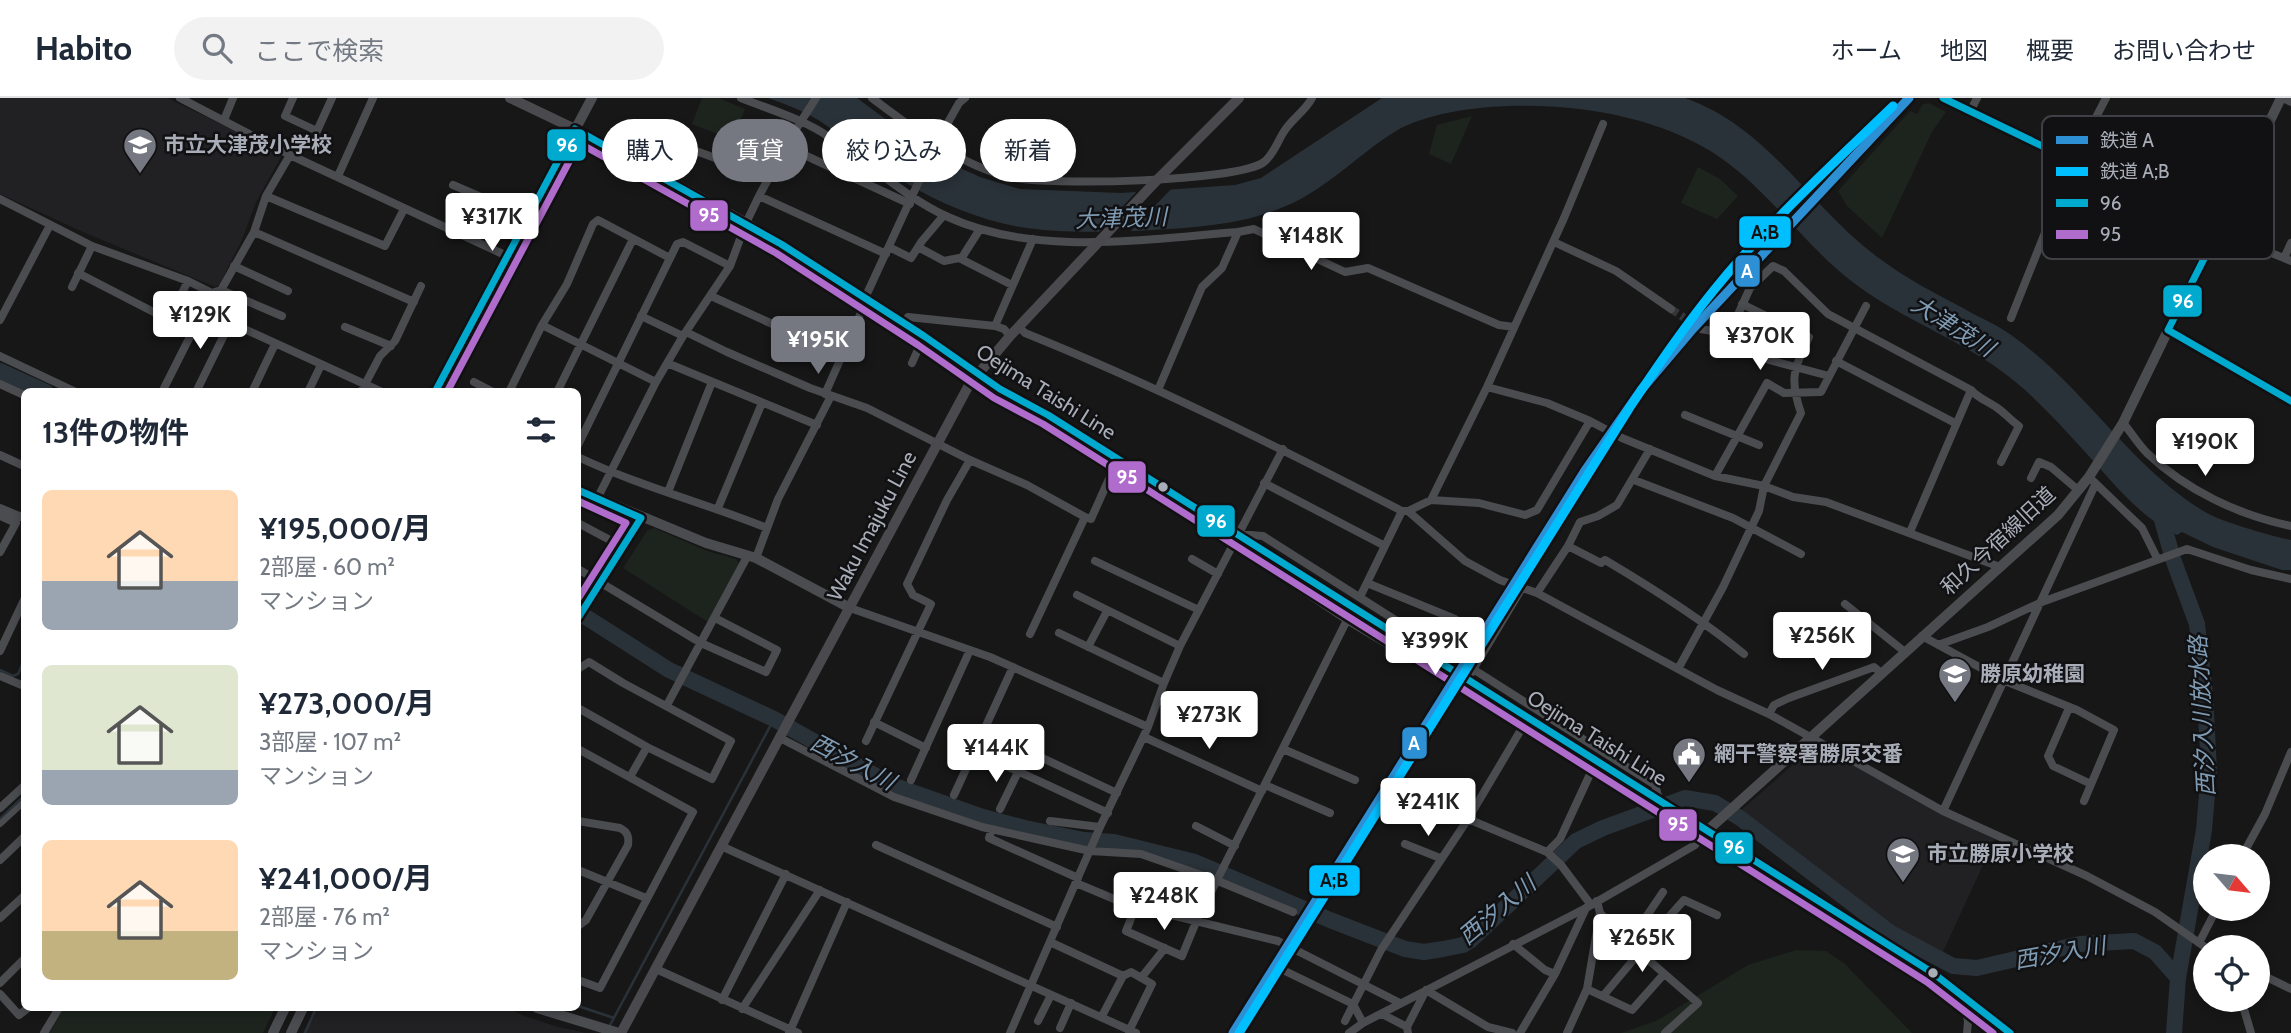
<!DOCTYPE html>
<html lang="ja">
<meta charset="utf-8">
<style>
body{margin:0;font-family:Cabin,"Noto Sans JP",sans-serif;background:#f2f2f3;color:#1f2937;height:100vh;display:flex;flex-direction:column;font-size:26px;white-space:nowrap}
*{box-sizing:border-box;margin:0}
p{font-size:23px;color:#747a83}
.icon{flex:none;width:38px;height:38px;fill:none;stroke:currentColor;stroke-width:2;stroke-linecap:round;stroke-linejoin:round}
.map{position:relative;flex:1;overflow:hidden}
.details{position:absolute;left:21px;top:290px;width:560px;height:623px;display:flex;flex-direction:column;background:#fff;border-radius:10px;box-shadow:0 4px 10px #0003}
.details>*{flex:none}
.hud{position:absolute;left:602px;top:21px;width:665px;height:63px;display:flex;gap:14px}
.needle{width:46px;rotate:118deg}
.buttons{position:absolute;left:2193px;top:746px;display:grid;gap:14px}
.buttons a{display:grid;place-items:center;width:77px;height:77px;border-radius:50%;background:#fff;box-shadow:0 4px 10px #0003;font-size:35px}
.price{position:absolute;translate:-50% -60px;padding:0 16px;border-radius:7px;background:#fff;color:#222;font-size:23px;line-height:46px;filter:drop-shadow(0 2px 4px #0008)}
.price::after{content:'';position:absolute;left:50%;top:42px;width:21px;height:16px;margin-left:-10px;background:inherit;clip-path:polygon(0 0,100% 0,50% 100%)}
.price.active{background:#757880;color:#fff}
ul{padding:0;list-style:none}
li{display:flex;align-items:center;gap:21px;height:175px;padding:0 21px}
li span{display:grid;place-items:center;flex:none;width:196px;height:140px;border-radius:10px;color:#555}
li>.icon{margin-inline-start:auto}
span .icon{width:84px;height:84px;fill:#fffc;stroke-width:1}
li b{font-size:30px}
h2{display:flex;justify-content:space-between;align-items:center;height:84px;padding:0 21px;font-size:30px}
.tag{padding:0 24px;border-radius:32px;background:#fff;box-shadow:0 4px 10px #0003;font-size:24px;line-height:63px}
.tag.active{background:#757880;color:#fff}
header{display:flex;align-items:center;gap:42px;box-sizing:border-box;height:98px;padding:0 35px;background:#fff;border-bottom:2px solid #e0e1e3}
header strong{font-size:33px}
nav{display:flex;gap:38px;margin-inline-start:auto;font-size:24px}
.search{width:490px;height:63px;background:#f2f2f3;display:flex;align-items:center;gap:18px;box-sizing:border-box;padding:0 24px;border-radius:38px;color:#747a83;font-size:26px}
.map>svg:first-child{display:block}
</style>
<header>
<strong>Habito</strong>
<div class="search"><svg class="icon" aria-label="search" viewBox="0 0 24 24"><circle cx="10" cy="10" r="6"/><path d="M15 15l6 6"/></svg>ここで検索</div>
<nav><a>ホーム</a><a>地図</a><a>概要</a><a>お問い合わせ</a></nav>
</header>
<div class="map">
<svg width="2291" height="935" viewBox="0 0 2291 935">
<rect width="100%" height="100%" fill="#171717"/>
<path fill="#212123" d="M0,0H167L279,54L281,59L256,104L242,142L219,187L215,189L83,134L0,96Z
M1815,647L1960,725L1995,741L1942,856L1917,848L1737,716Z
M315,910H508L522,917L558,929L586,935H303Z"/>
<path fill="#1d241e" d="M702,0H718L745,11L733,42L692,26Z
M1929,5L1946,14L1932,34L1882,140L1847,108L1838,93L1910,13L1917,16L1923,6Z
M1472,18L1451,66L1429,56L1437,27Z
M1698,69L1720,81L1738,98L1717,121L1681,105Z
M654,430L707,453L736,461L739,466L708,524L623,470L647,433Z
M1796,852L1826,853L1845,866L1912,935H1621L1656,923L1748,867Z
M64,910H275L263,935H49Z"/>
<path fill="#2a3239" d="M768,0H857L938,60L980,79L1020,91L1121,95L1235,87L1261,80L1382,0H1685C1768,29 1809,108 1876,158C1902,178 1934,195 1963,210C1976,218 1992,224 2005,233C2081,283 2127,367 2205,414C2222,424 2271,438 2291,442V472H2282L2213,449L2182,434L2177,437C2140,419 2114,386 2087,356C2065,332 2043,307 2018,286C1973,247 1914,227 1865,193C1810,156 1775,98 1721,60C1697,43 1668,31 1640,23C1572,3 1463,0 1401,30C1361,53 1329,90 1286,108C1238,129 1185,130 1134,133C1096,134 1057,135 1020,129C980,122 941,106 906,85C876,67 849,42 820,23C804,13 785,6 768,0Z"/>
<path fill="#171717" d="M1173,89L1128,136L1095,138L1139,91Z"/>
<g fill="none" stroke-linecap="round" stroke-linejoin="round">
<path stroke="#2a3239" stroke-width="2.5" d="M0,572L13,578L18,576L24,562
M0,721L24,698
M578,908L614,920
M609,929L774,621
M305,935L316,910"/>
<path stroke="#2a3239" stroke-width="16" d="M0,273L46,294
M2159,411L2173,461L2197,526L2205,596L2209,673L2204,732L2178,880L2174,935
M578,514L669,572L774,621L892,687L983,719L1025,730L1084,742L1114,744L1195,764L1330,822L1405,851L1424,854L1443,851L1463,847L1471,842L1576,743L1603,730L1685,700L1715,705L1740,720L1891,835L1953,868L1977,870L2080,846L2134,843L2155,854L2178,880"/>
<path stroke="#343537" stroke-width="8" stroke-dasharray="8 4" stroke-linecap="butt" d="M1671,211L1701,231"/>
<path stroke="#4b4c50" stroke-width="6" d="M0,726L24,704"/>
<path stroke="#4b4c50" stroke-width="8" d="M293,0L285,18L317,33L332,0
M741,0C771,12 803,21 829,39C870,65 904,99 948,119C1035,159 1146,141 1238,134L1254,131L1345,174L1368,170L1499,227L1514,229
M872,0C912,30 961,68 1010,79C1046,88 1238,84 1264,64C1274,56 1278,42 1285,32C1293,20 1305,13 1312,0
M2283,0L2291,4
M1971,12L1977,0
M224,22L233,0
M650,36L753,74L772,75
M785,48L910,106
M290,57L507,158
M338,78L373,0
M453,87L528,119
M266,98L385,148L404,111
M759,98L886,156
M0,101L92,148L188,183L212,195L221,192L254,134L266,98L290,57L180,0
M2218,133L2291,163
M254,134L414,204
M1554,144L1616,173L1671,211
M889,149L911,160L922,143L944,117
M918,149L944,163L959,160L1012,187
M2284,160L2291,145
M961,161L980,131
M234,168L288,193
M78,175L169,222
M72,189L92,148
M221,192L282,218
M711,198L779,229
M865,200L937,44L959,5L965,0
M203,212L382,294
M641,218L683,238
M2011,220L2074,62L2106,0
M0,222L50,127
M1735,223L1750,190L1773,168L1784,173L1828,216L1971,292C1978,300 1987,303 1996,309C2004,314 2010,322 2019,328L2001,364
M903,225L908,219L995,228L1004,231L1010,238
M542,227L656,284
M995,228L1033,141
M345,229L391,248
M1019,229L1025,235C1154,287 1278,349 1402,413
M1701,231L1712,233L1769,262L1829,278
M163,233L188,183
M686,234L727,254L810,290L867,310L970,362L1027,387L1085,419L1091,421L1118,361
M0,258L76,294
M1836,263L1955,325
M667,265L817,327
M912,265L924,238
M474,284L493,294
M0,286L24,297
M1487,289L1547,305L1590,323L1622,340L1715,378L1764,388L1793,399L1826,404L2000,469
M1158,292L1202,189L1222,170L1238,134
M162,294L212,195
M196,294L230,225
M252,294L275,246
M308,294L321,267
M361,294L380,258L395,243L421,188
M509,294L542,227L567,186L593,126L598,122L670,160
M557,294L633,141
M825,296L867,201
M1685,317L1759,347
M2123,325C2131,334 2138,346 2147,355C2186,392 2238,417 2291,428
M578,347L677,146L683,144L730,168
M0,357L24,368
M578,359C639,388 705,405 767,430
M1715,378L1767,285L1784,295L1821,294L1866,208
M2031,380L2039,364L2051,369L2078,392
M1634,382L1733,420L1801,456
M2093,383L2142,430L2157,460
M1264,385L1385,448
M668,394L712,284
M597,401L656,284L683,238L730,168L746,125L759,98L789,42L816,0
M1431,402L1479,405L1525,417L1537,412L1590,323
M0,410L24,420
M718,410L762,305
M1408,413L1465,463L1500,482L1537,495L1717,592L1769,616L1943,713L2087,778L2155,814L2205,849
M0,418L16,425L0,454
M578,425L623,449
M1910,434L1971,292
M1238,436L1263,438L1433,546L1419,565L1347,522L1246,454Z
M1568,448L1601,465L1605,462C1654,491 1700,520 1744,556
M756,460L778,401L831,298
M1192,461L1218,476
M1095,463L1199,512
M578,471L701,545L766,574L777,552L715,520
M1367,485L1455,521
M1537,495L1568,448L1580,424L1598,418L1617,407L1650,351
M1077,497L1180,548
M1360,499L1402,413H1408L1431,402L1487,289L1564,120L1603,26
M1845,506L1905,554
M850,510L990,559L1148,629
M1059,535L1164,585
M1030,536L1085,419
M1922,538L2005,583L2077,612L2114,632L2084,703
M1938,547L1988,529L2042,504L2187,451L2251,472L2291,481
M1088,549L1107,513
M0,553L24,502
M578,571L589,564L623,585L731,643L712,681L647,649L578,610
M1473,571L1655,687L1659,701L1624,693L1462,590L1522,490
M1678,571L1723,489L1759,413L1764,388L1801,315C1789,280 1794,271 1809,239L1742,206
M0,578L24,588
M1159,601L1197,617
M667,607L748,457
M2069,610L2048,658L2053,668L2091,686
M1769,616L1774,607L1789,600L1874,569L1881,575
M874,624L926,650
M1144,639L1262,693
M780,640L894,699L982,729L1090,753L1141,756L1218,783L1293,814
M1004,642L1117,695
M866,643L931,506L913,497L907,486L947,402L970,362
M578,651L693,714L600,890L578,882
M1283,651L1355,682
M974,653L1108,715
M630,679L647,649
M911,682L970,552
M1265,687L1330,715
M954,697L1013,569
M0,710L24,688
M1000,711L1018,674
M1943,713L2095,387
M1376,718L1468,721L1547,754L1561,767L1591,807
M578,723L620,730C628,734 629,739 628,747L586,822L578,828
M1050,723L1100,729
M1196,728L1235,748
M992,731L989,740L1078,780
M1405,746L1440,760
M876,747L1057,829
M721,748L1136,935
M1547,754L1560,741L1591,674
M2242,758L2265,716L2291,654
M0,762L24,739
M578,772L646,800
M1076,785L1126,806L1278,843L1400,905
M1663,794L1646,819L1660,829L1684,802L1717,817
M1136,808L1126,833L1182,858L1196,824L1347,522
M1600,815L1637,852L1698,905L1665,935
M0,820L24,798
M1050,844L1123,878
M2199,845L2217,810
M1513,846L1545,872L1555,876
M1637,852L1658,828
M656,871L798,935
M1285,873L1353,906L1363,925
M2258,875L2291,891
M1141,880L1165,850
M0,885L24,861
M1587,891L1632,912L1664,876
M0,896L19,917L28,910
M1603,898L1640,854
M1963,899L1968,923L1967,935
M2241,901L2251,935
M722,902L786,776
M742,911L820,792
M1382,916L1407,929
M1102,918L1123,878L1131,874L1152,886L1129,933
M1038,923L1051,897
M1345,923L1381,852L1468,721L1522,630
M1060,930L1071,905
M44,935L59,910
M789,935L847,804
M1010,935L1100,729L1148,629L1164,585L1180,548L1283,351
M1349,935L1363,925L1586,810L1695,747L1708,732
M1408,935L1407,929L1426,892L1488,929L1512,935
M1520,935L1555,876L1586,810
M1567,935L1587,891L1600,815L1597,803"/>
<path stroke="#4b4c50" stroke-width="10" d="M1943,0L2218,133
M2168,232L2291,303
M435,294L592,0
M578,392L706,445L756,460L850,510
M578,520L641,420
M1708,732L2058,417L2089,379L2123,325L2281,0
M537,910L619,935
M273,935L285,910
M291,935L303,910"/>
<path stroke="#4a4a4e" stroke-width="10" d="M510,0L575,31L746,125L924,238L1000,291L1048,317L1351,508
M1536,624L1933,875L2010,935
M621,935L969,287L1010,238L1158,81L1239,0"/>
<path stroke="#4a4a4e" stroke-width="10" d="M1351,508L1536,624"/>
<g stroke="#111113" stroke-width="12">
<path id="bus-1" d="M1943,0L2218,133L2168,232L2291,303
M435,294L575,31L781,146L924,238L1000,291L1048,317L1933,875L2010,935
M578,392L641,420L578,520"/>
</g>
<g stroke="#111113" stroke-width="12">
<path id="bus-2" d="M447,294L579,45L776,155L918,247L994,300L1043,326L1927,884L1993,935
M578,403L626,425L578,501"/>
</g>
<use href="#bus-1" stroke="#00a9ce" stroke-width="7"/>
<use href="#bus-2" stroke="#b06ccc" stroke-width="7"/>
<g stroke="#111113" stroke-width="14">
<path id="rail-1" d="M1233,935L1586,371L1641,292L1691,233L1909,0"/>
</g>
<g stroke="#111113" stroke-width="14">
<path id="rail-2" d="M1239,935L1630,309C1657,269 1684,229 1714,192C1768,125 1832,67 1893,8"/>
</g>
<use href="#rail-1" stroke="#2d90d5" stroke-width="9"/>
<use href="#rail-2" stroke="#00bfff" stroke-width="9"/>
</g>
<defs>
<g id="school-pin" transform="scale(1.75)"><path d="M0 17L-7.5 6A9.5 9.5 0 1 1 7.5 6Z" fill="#757880" stroke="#111113"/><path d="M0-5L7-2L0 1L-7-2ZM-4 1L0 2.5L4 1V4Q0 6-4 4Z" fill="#fff"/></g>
<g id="civic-pin" transform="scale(1.75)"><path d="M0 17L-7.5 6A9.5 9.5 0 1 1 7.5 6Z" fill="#757880" stroke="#111113"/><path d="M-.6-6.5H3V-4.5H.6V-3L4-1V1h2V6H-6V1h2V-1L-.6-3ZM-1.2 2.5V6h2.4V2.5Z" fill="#fff"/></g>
</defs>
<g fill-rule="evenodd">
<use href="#school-pin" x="140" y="47"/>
<use href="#school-pin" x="1955" y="576"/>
<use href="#civic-pin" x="1689" y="656"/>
<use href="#school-pin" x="1903" y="756"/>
</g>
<g fill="#a8adb8" stroke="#111113" stroke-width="2.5">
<circle cx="1163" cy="389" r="6"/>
<circle cx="1933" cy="875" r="6"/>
</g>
<g text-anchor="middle" stroke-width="5" stroke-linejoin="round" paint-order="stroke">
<g font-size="21" font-weight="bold" fill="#a8adb8" stroke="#111113" text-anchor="start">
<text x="164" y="54">市立大津茂小学校</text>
<text x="1980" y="583">勝原幼稚園</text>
<text x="1714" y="663">網干警察署勝原交番</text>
<text x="1927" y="763">市立勝原小学校</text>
</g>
<g font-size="21" fill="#a8adb8" stroke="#111113">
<text transform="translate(1046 294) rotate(32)" y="7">Oejima Taishi Line</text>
<text transform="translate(872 428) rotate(-62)" y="7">Waku Imajuku Line</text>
<text transform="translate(1998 443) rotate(-43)" y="7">和久今宿線旧道</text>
<text transform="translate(1597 640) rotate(32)" y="7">Oejima Taishi Line</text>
</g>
<g font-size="23" font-style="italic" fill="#7f9bb3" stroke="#111113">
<text transform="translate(1121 120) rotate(-2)" y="8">大津茂川</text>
<text transform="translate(1953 228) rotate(32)" y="8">大津茂川</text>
<text transform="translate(2202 618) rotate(-93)" y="8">西汐入川放水路</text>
<text transform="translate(853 664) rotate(28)" y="8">西汐入川</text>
<text transform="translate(1497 812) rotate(-40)" y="8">西汐入川</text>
<text transform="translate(2060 855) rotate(-10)" y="8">西汐入川</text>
</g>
</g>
<rect x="2042" y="18" width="232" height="143" rx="10" fill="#111113" stroke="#3e4045" stroke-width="2"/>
<rect x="2056" y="38" width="32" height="8" fill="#2d90d5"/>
<rect x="2056" y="69" width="32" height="9" fill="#00bfff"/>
<rect x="2056" y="101" width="32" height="8" fill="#00a9ce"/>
<rect x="2056" y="132" width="32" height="9" fill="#b06ccc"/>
<g font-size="19" fill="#a8adb8">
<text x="2100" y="49">鉄道 A</text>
<text x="2100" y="80">鉄道 A;B</text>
<text x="2100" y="112">96</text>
<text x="2100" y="143">95</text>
</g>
<g stroke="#111113" stroke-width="2.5">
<rect x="546" y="30" width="41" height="34" rx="7" fill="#00a9ce"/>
<rect x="689" y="101" width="40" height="33" rx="7" fill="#b06ccc"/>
<rect x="1738" y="117" width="54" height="34" rx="7" fill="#00bfff"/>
<rect x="1734" y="156" width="27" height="34" rx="7" fill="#2d90d5"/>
<rect x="2162" y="186" width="41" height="34" rx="7" fill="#00a9ce"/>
<rect x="1107" y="362" width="40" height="34" rx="7" fill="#b06ccc"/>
<rect x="1196" y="406" width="40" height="34" rx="7" fill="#00a9ce"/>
<rect x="1401" y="628" width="27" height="34" rx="7" fill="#2d90d5"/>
<rect x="1658" y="710" width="40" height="34" rx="7" fill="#b06ccc"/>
<rect x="1714" y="733" width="40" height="34" rx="7" fill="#00a9ce"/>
<rect x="1308" y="766" width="53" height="33" rx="7" fill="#00bfff"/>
</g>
<g font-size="19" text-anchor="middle" font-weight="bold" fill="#fff">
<text x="567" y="54">96</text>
<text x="709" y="124">95</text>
<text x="1747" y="180">A</text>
<text x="2183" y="210">96</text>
<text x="1127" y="386">95</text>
<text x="1216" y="430">96</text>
<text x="1414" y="652">A</text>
<text x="1678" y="733">95</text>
<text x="1734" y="756">96</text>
</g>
<g font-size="19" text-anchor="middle" font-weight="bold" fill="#111">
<text x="1765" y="141">A;B</text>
<text x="1334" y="789">A;B</text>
</g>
</svg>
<div class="buttons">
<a><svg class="needle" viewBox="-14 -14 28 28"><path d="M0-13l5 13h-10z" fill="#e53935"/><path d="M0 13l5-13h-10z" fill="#747a83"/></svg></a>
<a><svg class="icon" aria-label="locate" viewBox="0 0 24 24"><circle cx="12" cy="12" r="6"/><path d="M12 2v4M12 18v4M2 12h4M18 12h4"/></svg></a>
</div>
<b class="price" style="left:492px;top:155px">¥317K</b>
<b class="price" style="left:1311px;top:174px">¥148K</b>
<b class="price" style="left:200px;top:253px">¥129K</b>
<b class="price" style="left:1760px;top:274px">¥370K</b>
<b class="price active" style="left:818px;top:278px">¥195K</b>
<b class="price" style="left:2205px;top:380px">¥190K</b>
<b class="price" style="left:1822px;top:574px">¥256K</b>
<b class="price" style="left:1435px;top:579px">¥399K</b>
<b class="price" style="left:1209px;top:653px">¥273K</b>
<b class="price" style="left:996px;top:686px">¥144K</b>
<b class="price" style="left:1428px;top:740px">¥241K</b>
<b class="price" style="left:1164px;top:834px">¥248K</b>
<b class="price" style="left:1642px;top:876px">¥265K</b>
<div class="hud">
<a class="tag">購入</a>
<a class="tag active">賃貸</a>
<a class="tag">絞り込み</a>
<a class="tag">新着</a>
</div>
<section class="details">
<h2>13件の物件<svg class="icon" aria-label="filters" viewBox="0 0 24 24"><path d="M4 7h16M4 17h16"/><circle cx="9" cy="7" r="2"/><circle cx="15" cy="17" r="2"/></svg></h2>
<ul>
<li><span style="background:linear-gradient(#ffd9b3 65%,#9aa5b1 0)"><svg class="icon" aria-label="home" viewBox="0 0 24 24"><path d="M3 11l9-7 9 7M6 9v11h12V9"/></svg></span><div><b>¥195,000/月</b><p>2部屋 · 60 m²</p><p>マンション</p></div></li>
<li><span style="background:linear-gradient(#dfe7d0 75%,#9aa5b1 0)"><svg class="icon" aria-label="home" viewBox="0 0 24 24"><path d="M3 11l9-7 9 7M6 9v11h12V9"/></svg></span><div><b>¥273,000/月</b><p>3部屋 · 107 m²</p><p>マンション</p></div></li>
<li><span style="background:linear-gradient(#ffd9b3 65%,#c2b280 0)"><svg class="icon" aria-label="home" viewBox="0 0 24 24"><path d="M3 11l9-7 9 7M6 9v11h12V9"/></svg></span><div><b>¥241,000/月</b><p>2部屋 · 76 m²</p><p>マンション</p></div></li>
</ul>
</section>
</div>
